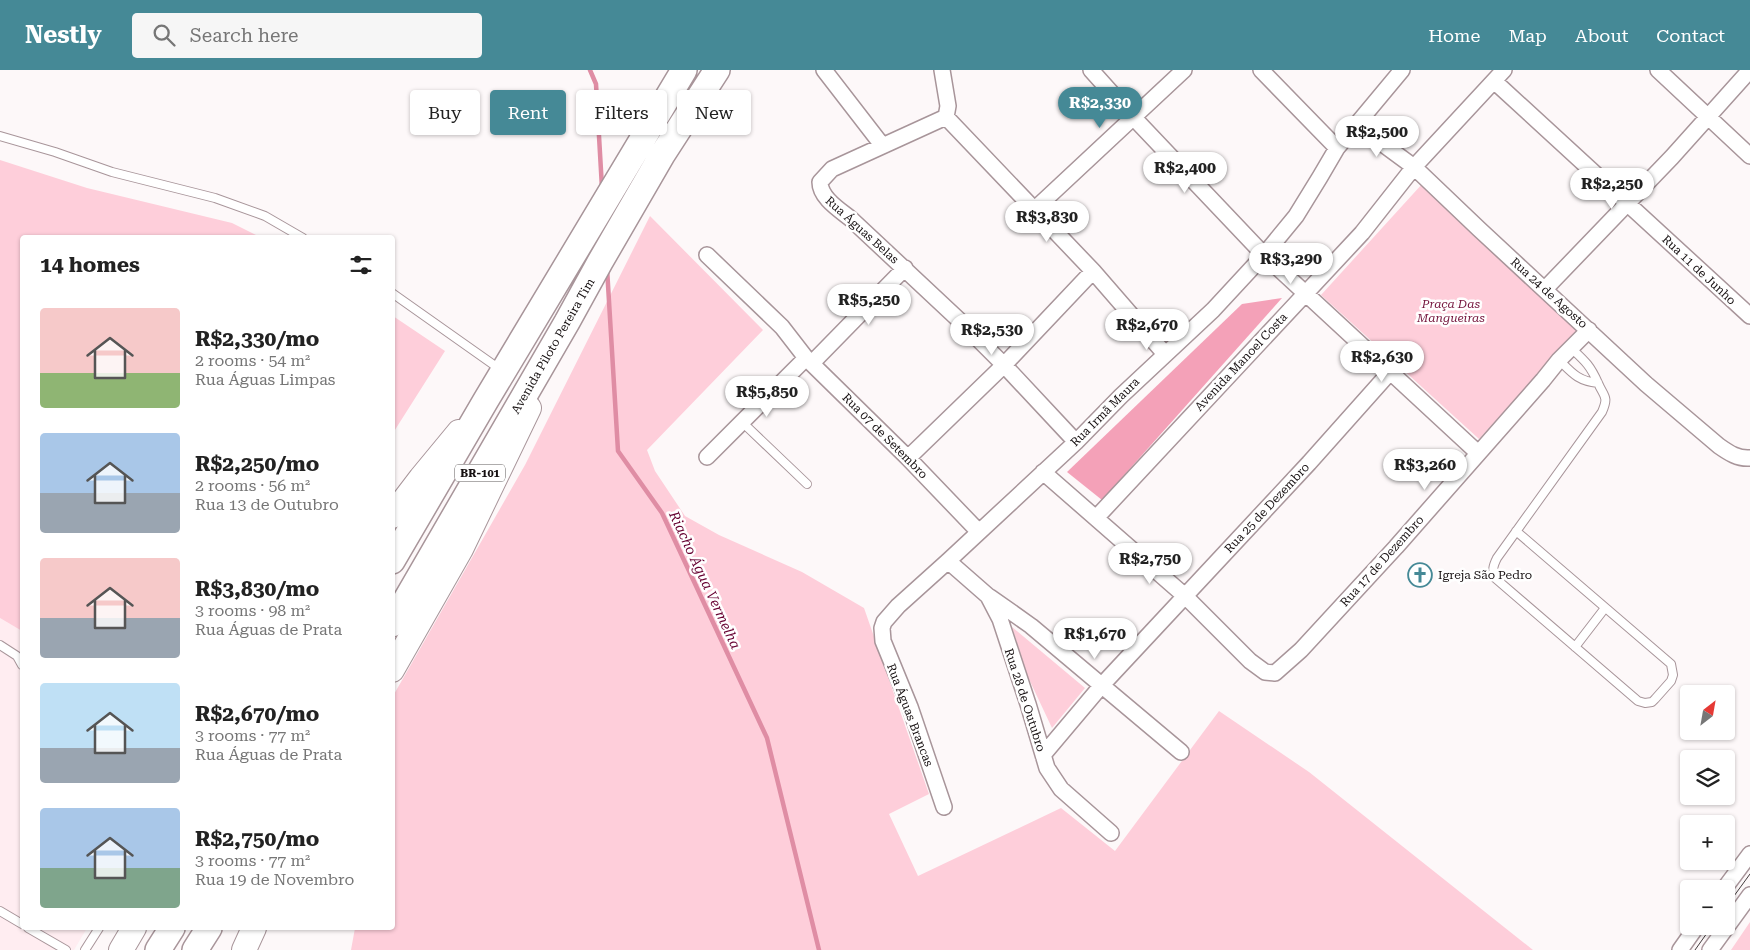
<!DOCTYPE html>
<meta charset="utf-8">
<style>
body{margin:0;font-family:"Roboto Serif",serif;background:#f6f6f6;color:#222;height:100vh;display:flex;flex-direction:column;font-size:19px;white-space:nowrap}
*{box-sizing:border-box;margin:0}
p{font-size:16px;color:#767676}
.icon{flex:none;width:28px;height:28px;fill:none;stroke:currentColor;stroke-width:2;stroke-linecap:round;stroke-linejoin:round}
.map{position:relative;flex:1;overflow:hidden}
.drawer{position:absolute;left:20px;top:165px;width:375px;height:695px;display:flex;flex-direction:column;background:#fff;border-radius:5px;box-shadow:0 1px 4px #0004}
.drawer>*{flex:none}
.guide{position:absolute;left:410px;top:20px;width:475px;height:45px;display:flex;gap:10px}
.needle{width:32px;rotate:31deg}
.fabs{position:absolute;left:1680px;top:615px;display:grid;gap:10px}
.fabs a{display:grid;place-items:center;width:55px;height:55px;border-radius:5px;background:#fff;box-shadow:0 1px 4px #0004;font-size:25px}
.price{position:absolute;translate:-50% -42px;padding:0 11px;border-radius:18px;background:#fff;color:#222;font-size:16px;line-height:32px;filter:drop-shadow(0 1px 2px #0008)}
.price::after{content:'';position:absolute;left:50%;top:30px;width:15px;height:11px;margin-left:-8px;background:inherit;clip-path:polygon(0 0,100% 0,50% 100%)}
.price.active{background:#458996;color:#fff}
ul{padding:0;list-style:none}
li{display:flex;align-items:center;gap:15px;height:125px;padding:0 20px}
li span{display:grid;place-items:center;flex:none;width:140px;height:100px;border-radius:5px;color:#555}
li>.icon{margin-inline-start:auto}
span .icon{width:60px;height:60px;fill:#fffc;stroke-width:1}
li b{font-size:21px}
h2{display:flex;justify-content:space-between;align-items:center;height:60px;padding:0 20px;font-size:21px}
.pill{padding:0 18px;border-radius:5px;background:#fff;box-shadow:0 1px 4px #0004;font-size:18px;line-height:45px}
.pill.active{background:#458996;color:#fff}
header{display:flex;align-items:center;gap:30px;box-sizing:border-box;height:70px;padding:0 25px;background:#458996;color:#fff}
header strong{font-size:24px}
nav{display:flex;gap:28px;margin-inline-start:auto;font-size:18px}
.search{width:350px;height:45px;background:#f6f6f6;display:flex;align-items:center;gap:12px;box-sizing:border-box;padding:0 18px;border-radius:5px;color:#767676;font-size:19px}
.map>svg:first-child{display:block}
</style>
<header>
<strong>Nestly</strong>
<div class="search"><svg class="icon" aria-label="search" viewBox="0 0 24 24"><circle cx="10" cy="10" r="6"/><path d="M15 15l6 6"/></svg>Search here</div>
<nav><a>Home</a><a>Map</a><a>About</a><a>Contact</a></nav>
</header>
<div class="map">
<svg width="1750" height="880" viewBox="0 0 1750 880">
<rect width="100%" height="100%" fill="#fdf8f9"/>
<path fill="#ffedf1" d="M0,548L22,561V858H87L74,880H0Z"/>
<path fill="#feceda" d="M0,90L87,118L232,153L260,167L22,168V561L0,548Z
M1423,113L1581,257L1479,369L1321,225Z
M650,146L763,260L647,380L655,401L685,446L719,465L802,502L864,538L929,724L889,744L918,806L1061,738L1115,781L1219,641L1309,702L1533,880H351L355,858H392L393,626L525,395Z
M393,246L445,281L393,363Z
M1012,557L1085,618L1052,658L1028,607Z
M1750,852V880H1731Z"/>
<path fill="#f4a1b8" d="M1282,228L1102,430L1067,402L1242,234Z"/>
<g fill="none" stroke-linecap="round" stroke-linejoin="round">
<path stroke="#df8da4" stroke-width="4.5" d="M590,0L596,14L602,118
M607,198L618,381L662,443L767,668L819,880"/>
<g stroke="#a8959a" stroke-width="10">
<path id="service" d="M0,66L55,82L112,102L215,128L265,146L303,168
M392,223L501,300
M1559,290C1572,303 1578,311 1598,313
M742,352L807,414
M1516,461L1671,594L1673,605L1671,611L1655,629L1652,632L1645,633L1638,631L1495,508C1492,500 1493,496 1497,488L1602,342C1609,326 1604,327 1598,313C1590,295 1585,291 1571,278
M0,575L17,586L22,595
M1575,577L1605,538
M0,841L22,854
M28,858L66,880
M85,880L99,858"/>
</g>
<g stroke="#a8959a" stroke-width="18">
<path id="minor" d="M824,0L882,75
M942,0L948,36L946,47
M1091,0L1134,48L1264,185L1478,383
M1261,0L1337,78
M1658,0L1750,86
M1494,11L1750,246
M946,47L832,99L820,112C820,128 840,140 851,149L960,251L1004,295L1076,372
M946,47L1093,201L1165,284
M1357,55L1414,97L1479,159L1646,314L1719,376C1729,383 1738,389 1750,388
M1035,139L1184,0
M707,185L782,257L806,288L908,388L979,462
M1545,219L1672,87L1750,0
M812,293L905,198
M707,387L806,288
M908,388L1004,295L1093,201
M1043,402L1185,526L1250,591L1265,602L1275,603L1301,580L1396,477L1543,310L1559,290L1589,260
M1096,448L1362,163L1414,97L1504,0
M948,491L988,526L1000,549L1028,634L1047,698L1061,719L1111,763
M990,527L1031,556L1181,682
M1043,685L1102,615L1309,393L1391,301
M944,737L910,637L883,571L882,558L884,552L898,536L948,491L1076,372L1121,326L1213,240L1264,185L1296,146L1320,107L1337,78L1402,0
M1724,819L1750,784
M1680,880L1697,856
M1710,880L1750,825"/>
</g>
<g stroke="#a8959a" stroke-width="26">
<path id="primary" d="M392,446L421,408L459,362
M392,600L461,479L529,338
M121,880L134,858
M244,880L254,858"/>
</g>
<g stroke="#a8959a" stroke-width="28">
<path id="trunk" d="M392,491L486,330L684,0
M392,554L567,252L600,192L662,85L717,0
M158,880L172,858
M195,880L209,858"/>
</g>
<use href="#service" stroke="#fff" stroke-width="8"/>
<use href="#minor" stroke="#fff" stroke-width="15"/>
<use href="#primary" stroke="#fff" stroke-width="24"/>
<use href="#trunk" stroke="#fff" stroke-width="25"/>
<path stroke="#433d3e" stroke-width="1" d="M1726,837L1750,804
M1695,880L1712,856"/>
</g>
<defs>
<g id="church-ring" transform="scale(1.25)"><circle r="9.5" fill="#fff" stroke="#458996" stroke-width="1.5"/><path d="M-1.2-6h2.4v3.5h3.3v2.4h-3.3V6h-2.4V-.1h-3.3v-2.4h3.3Z" fill="#458996"/></g>
</defs>
<g fill-rule="evenodd">
<use href="#church-ring" x="1420" y="505"/>
</g>
<g text-anchor="middle" stroke-width="5" stroke-linejoin="round" paint-order="stroke">
<rect fill="#fff" stroke="#5c5858" stroke-width="1" x="455" y="394.5" width="50" height="17" rx="4"/>
<g font-size="11" font-weight="bold" fill="#161011">
<text x="480" y="407">BR-101</text>
</g>
<g font-size="12" fill="#161011" stroke="#fff">
<text transform="translate(862 160) rotate(42)" y="4">Rua Águas Belas</text>
<text transform="translate(1699 200) rotate(43)" y="4">Rua 11 de Junho</text>
<text transform="translate(1549 223) rotate(42)" y="4">Rua 24 de Agosto</text>
<text transform="translate(553 276) rotate(-60)" y="4">Avenida Piloto Pereira Tim</text>
<text transform="translate(1241 292) rotate(-47)" y="4">Avenida Manoel Costa</text>
<text transform="translate(1105 342) rotate(-45)" y="4">Rua Irmã Maura</text>
<text transform="translate(885 366) rotate(45)" y="4">Rua 07 de Setembro</text>
<text transform="translate(1267 438) rotate(-47)" y="4">Rua 25 de Dezembro</text>
<text transform="translate(1382 491) rotate(-48)" y="4">Rua 17 de Dezembro</text>
<text transform="translate(1025 630) rotate(72)" y="4">Rua 28 de Outubro</text>
<text transform="translate(910 645) rotate(69)" y="4">Rua Águas Brancas</text>
</g>
<g font-size="12" font-style="italic" fill="#74143c" stroke="#fff">
<text x="1451" y="238">Praça Das<tspan x="1451" dy="14">Mangueiras</tspan></text>
</g>
<g font-size="12" fill="#161011" stroke="#fff" text-anchor="start">
<text x="1438" y="509">Igreja São Pedro</text>
</g>
<g font-size="14" font-style="italic" fill="#660131" stroke="#fff">
<text transform="translate(705 510) rotate(65)" y="5">Riacho Água Vermelha</text>
</g>
</g>
</svg>
<div class="fabs">
<a><svg class="needle" viewBox="-14 -14 28 28"><path d="M0-13l5 13h-10z" fill="#e53935"/><path d="M0 13l5-13h-10z" fill="#767676"/></svg></a>
<a><svg class="icon" aria-label="layers" viewBox="0 0 24 24"><path d="M12 4l9 5-9 5-9-5zM3 14l9 5 9-5"/></svg></a>
<a>+</a>
<a>−</a>
</div>
<b class="price active" style="left:1100px;top:59px">R$2,330</b>
<b class="price" style="left:1377px;top:88px">R$2,500</b>
<b class="price" style="left:1185px;top:124px">R$2,400</b>
<b class="price" style="left:1612px;top:140px">R$2,250</b>
<b class="price" style="left:1047px;top:173px">R$3,830</b>
<b class="price" style="left:1291px;top:215px">R$3,290</b>
<b class="price" style="left:869px;top:256px">R$5,250</b>
<b class="price" style="left:1147px;top:281px">R$2,670</b>
<b class="price" style="left:992px;top:286px">R$2,530</b>
<b class="price" style="left:1382px;top:313px">R$2,630</b>
<b class="price" style="left:767px;top:348px">R$5,850</b>
<b class="price" style="left:1425px;top:421px">R$3,260</b>
<b class="price" style="left:1150px;top:515px">R$2,750</b>
<b class="price" style="left:1095px;top:590px">R$1,670</b>
<div class="guide">
<a class="pill">Buy</a>
<a class="pill active">Rent</a>
<a class="pill">Filters</a>
<a class="pill">New</a>
</div>
<section class="drawer">
<h2>14 homes<svg class="icon" aria-label="filters" viewBox="0 0 24 24"><path d="M4 7h16M4 17h16"/><circle cx="9" cy="7" r="2"/><circle cx="15" cy="17" r="2"/></svg></h2>
<ul>
<li><span style="background:linear-gradient(#f6c9c9 65%,#8fb573 0)"><svg class="icon" aria-label="home" viewBox="0 0 24 24"><path d="M3 11l9-7 9 7M6 9v11h12V9"/></svg></span><div><b>R$2,330/mo</b><p>2 rooms · 54 m²</p><p>Rua Águas Limpas</p></div></li>
<li><span style="background:linear-gradient(#a9c7e8 60%,#9aa5b1 0)"><svg class="icon" aria-label="home" viewBox="0 0 24 24"><path d="M3 11l9-7 9 7M6 9v11h12V9"/></svg></span><div><b>R$2,250/mo</b><p>2 rooms · 56 m²</p><p>Rua 13 de Outubro</p></div></li>
<li><span style="background:linear-gradient(#f6c9c9 60%,#9aa5b1 0)"><svg class="icon" aria-label="home" viewBox="0 0 24 24"><path d="M3 11l9-7 9 7M6 9v11h12V9"/></svg></span><div><b>R$3,830/mo</b><p>3 rooms · 98 m²</p><p>Rua Águas de Prata</p></div></li>
<li><span style="background:linear-gradient(#bfe0f5 65%,#9aa5b1 0)"><svg class="icon" aria-label="home" viewBox="0 0 24 24"><path d="M3 11l9-7 9 7M6 9v11h12V9"/></svg></span><div><b>R$2,670/mo</b><p>3 rooms · 77 m²</p><p>Rua Águas de Prata</p></div></li>
<li><span style="background:linear-gradient(#a9c7e8 60%,#7fa58c 0)"><svg class="icon" aria-label="home" viewBox="0 0 24 24"><path d="M3 11l9-7 9 7M6 9v11h12V9"/></svg></span><div><b>R$2,750/mo</b><p>3 rooms · 77 m²</p><p>Rua 19 de Novembro</p></div></li>
</ul>
</section>
</div>
